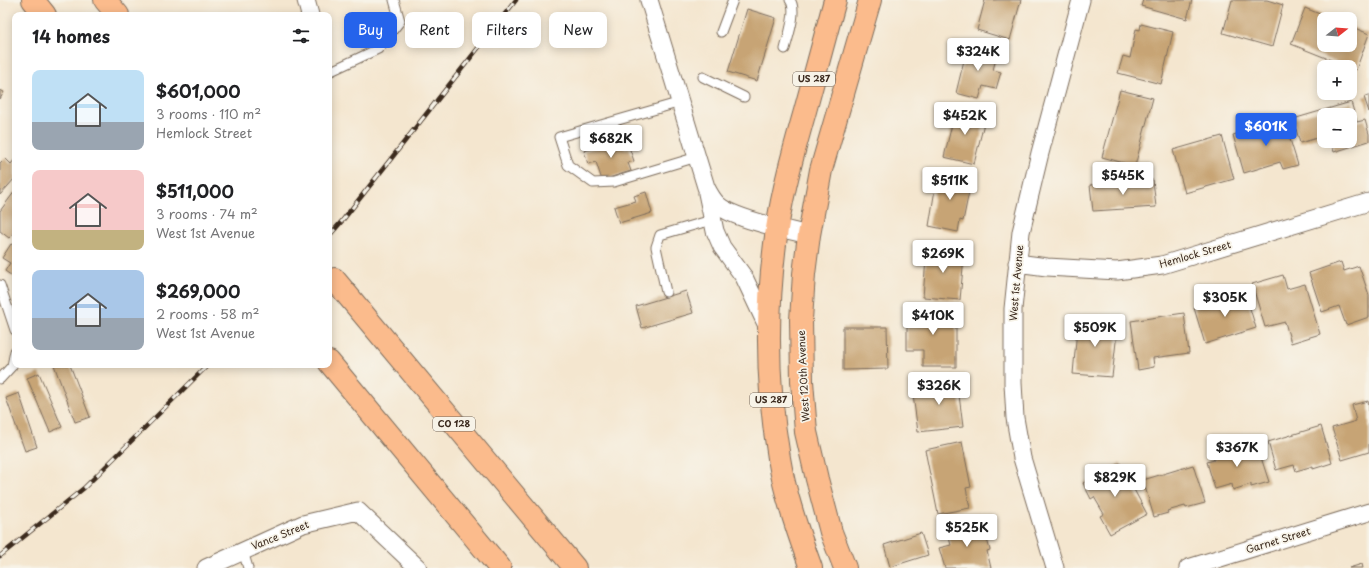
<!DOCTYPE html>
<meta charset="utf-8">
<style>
body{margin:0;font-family:"Playpen Sans",sans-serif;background:#f6f6f6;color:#202124;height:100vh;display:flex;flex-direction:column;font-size:15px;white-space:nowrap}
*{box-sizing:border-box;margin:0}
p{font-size:13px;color:#757577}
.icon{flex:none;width:22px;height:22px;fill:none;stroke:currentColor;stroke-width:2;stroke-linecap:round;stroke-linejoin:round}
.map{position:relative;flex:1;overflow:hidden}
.side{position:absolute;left:12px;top:12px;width:320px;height:356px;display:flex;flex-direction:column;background:#fff;border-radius:8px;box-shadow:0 2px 10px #0003}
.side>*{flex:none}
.banner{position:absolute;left:344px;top:12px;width:380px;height:36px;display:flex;gap:8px}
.needle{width:26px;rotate:73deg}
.controls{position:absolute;left:1317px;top:12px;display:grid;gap:8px}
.controls a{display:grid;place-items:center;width:40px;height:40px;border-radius:8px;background:#fff;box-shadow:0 2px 10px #0003;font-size:20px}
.price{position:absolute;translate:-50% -34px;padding:0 9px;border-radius:4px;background:#fff;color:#222;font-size:13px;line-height:26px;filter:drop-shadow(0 1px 2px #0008)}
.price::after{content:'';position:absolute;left:50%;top:24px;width:12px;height:9px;margin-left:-6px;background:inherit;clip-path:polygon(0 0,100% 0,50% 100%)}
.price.active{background:#2563eb;color:#fff}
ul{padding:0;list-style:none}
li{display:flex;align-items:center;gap:12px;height:100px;padding:0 20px}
li span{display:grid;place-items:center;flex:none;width:112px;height:80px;border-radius:8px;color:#555}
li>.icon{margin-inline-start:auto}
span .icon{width:48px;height:48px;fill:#fffc;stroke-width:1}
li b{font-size:17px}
h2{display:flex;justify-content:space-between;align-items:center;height:48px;padding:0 20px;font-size:17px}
.tag{padding:0 14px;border-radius:8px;background:#fff;box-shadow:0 2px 10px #0003;font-size:14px;line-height:36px}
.tag.active{background:#2563eb;color:#fff}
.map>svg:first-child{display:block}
</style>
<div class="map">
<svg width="1369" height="568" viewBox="0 0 1369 568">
<rect width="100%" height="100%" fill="#f7f3e8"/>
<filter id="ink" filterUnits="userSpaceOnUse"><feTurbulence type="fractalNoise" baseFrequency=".025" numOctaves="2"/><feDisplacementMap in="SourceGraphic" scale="8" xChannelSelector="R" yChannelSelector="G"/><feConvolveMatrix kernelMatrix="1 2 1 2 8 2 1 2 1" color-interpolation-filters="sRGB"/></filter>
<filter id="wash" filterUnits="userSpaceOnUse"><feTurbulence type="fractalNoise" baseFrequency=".012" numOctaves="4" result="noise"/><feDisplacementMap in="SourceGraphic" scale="16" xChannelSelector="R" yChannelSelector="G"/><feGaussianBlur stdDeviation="0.9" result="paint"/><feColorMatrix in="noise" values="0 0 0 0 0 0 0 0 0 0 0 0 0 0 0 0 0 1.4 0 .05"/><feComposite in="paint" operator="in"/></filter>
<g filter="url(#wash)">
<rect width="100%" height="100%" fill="#f4e6cf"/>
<g id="blocks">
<path fill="#c7a475" d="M985,0H1021L1010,40L977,30Z
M1143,0H1192L1187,19L1141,6Z
M1232,0H1267L1283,5L1272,47L1223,33Z
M1305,8L1332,19H1324V45H1350V26L1369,34L1356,70L1291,44Z
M747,9L776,18L757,81L728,72Z
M1141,24L1173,32L1161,84L1118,73L1123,56L1130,58L1136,29L1140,30Z
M968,44L998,51L993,70L1001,72L996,89L983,86L979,99L956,93Z
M0,90L4,92L0,99Z
M1120,90L1153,98L1135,166L1102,157Z
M1369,95V112L1364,97Z
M1351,102L1357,122L1365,120L1369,134V141L1334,152L1331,141H1350V115H1324V136L1300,143L1293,119Z
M956,108L986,115L974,164L944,157Z
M1284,120L1298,165L1283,169L1280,162L1244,173L1233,135Z
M1222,136L1234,179L1185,193L1173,150Z
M622,139L625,149L629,147L634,161L628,163L631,171L602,180L596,162L588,164L584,151Z
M5,158L11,164L15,159V178L0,195V163Z
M938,171L972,177L963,221L960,220L958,232L929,226Z
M1153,180L1156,207L1093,211L1090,185Z
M15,191V231L9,238L0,231V211Z
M646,192L652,213L619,223L614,207L636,201L634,196Z
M11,244L15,246V278L5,271L10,263L2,258Z
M927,246L950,248L949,254L964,256L960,300L923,297Z
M1341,262L1344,271L1359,266L1369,295V317L1346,325L1339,306L1322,312L1309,273Z
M1283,275L1287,289L1305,284L1320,334L1291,343L1285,322L1265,327L1252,284Z
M686,291L693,313L642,328L636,306Z
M1245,292L1256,328L1205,344L1194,308Z
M907,310H956V367H923V350H907Z
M1184,313L1189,353L1153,358L1154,367L1138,370L1131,321Z
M1078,318L1118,324L1112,377L1073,374Z
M843,327H887L888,369L843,370Z
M54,365H70L90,417L75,422Z
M39,373L62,427L50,432L27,378Z
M952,376L953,387H958L963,427L918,432L913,395L928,394L926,380Z
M19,393L37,447L25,451L6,398Z
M1368,401L1369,405V452L1342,460L1332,428L1356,421L1352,405Z
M1321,426L1332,463L1313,469V466L1296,471L1294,465L1276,470L1268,442Z
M962,442L971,487L966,488L970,508L938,514L925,450Z
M1232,444L1235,452L1257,445L1269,482L1251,487V484L1233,490L1232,484L1215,489L1207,462L1214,460L1212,451Z
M1120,463L1147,514L1110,534L1100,516L1104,514L1094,497L1091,499L1083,483Z
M1193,465L1205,503L1186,508L1185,506L1167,511L1168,513L1154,517L1143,480Z
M982,521L990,550L987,551L991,568H945L939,548L951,545L947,531Z
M921,533L928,555L890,567L884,545Z
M1362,564L1363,568H1349Z"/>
</g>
</g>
<g filter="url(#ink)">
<use href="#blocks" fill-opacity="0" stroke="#7c6c5c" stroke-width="1"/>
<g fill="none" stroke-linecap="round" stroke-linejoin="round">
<g stroke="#7c6c5c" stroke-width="11">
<path id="service" d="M721,32L733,0
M785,49C788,37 798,10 790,0
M329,72L378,49L400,21L394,0
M703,77L744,97
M681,102L559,137L568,165L593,183L614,182L697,157
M0,285L15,330
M666,292L656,247L660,235L715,219
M0,379L12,366L15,351
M243,551L248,568"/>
</g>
<g stroke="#7c6c5c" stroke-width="19">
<path id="minor" d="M306,0L310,15
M649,0L706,187C709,193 713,200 718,205C734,219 787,230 809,235
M707,193L715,231L722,247L744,277L768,328
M1017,263L1047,267L1117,271L1162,265L1369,202
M206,568L303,524L358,511L418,568
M1055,568L1022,458L1015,418L1013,383V309L1021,232L1040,153L1081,0
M1188,568L1369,512"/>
</g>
<g stroke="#7c6c5c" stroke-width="24">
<path id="primary" d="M33,0L45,15
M105,0L118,15
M334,279L575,568
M329,362L500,568
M811,568C798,532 785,495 779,458C766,382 766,305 777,229C783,189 794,150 805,111C815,74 825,37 835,0
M845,568L831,532L817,479L806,432L802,381L801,320L804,274L809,235L821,170L870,0"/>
</g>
<use href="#service" stroke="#fff" stroke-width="9"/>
<use href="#minor" stroke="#fff" stroke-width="17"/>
<use href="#primary" stroke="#fbbb8c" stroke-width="22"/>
<g stroke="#3b2a1e" stroke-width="4.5">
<path id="rail" d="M329,236L342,221L516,0
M0,556L84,488L208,365"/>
</g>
<use href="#rail" stroke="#f7f3e8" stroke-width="3" stroke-dasharray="9" stroke-linecap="butt"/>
</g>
</g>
<g text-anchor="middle" stroke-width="3.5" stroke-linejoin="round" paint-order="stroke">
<g fill="#f7f3e8" stroke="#73665b" stroke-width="1">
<rect x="793" y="72" width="42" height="14" rx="3"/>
<rect x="750" y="393" width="42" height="14" rx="3"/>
<rect x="433" y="417" width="42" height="14" rx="3"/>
</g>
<g font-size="9" font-weight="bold" fill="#3b2a1e">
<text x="814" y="82">US 287</text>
<text x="771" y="403">US 287</text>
<text x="454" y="427">CO 128</text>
</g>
<g font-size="10" fill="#3b2a1e" stroke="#f7f3e8">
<text transform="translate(1195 254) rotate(-16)" y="4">Hemlock Street</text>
<text transform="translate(1016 283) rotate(-85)" y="4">West 1st Avenue</text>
<text transform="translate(803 376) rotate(-93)" y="4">West 120th Avenue</text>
<text transform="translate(280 535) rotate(-22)" y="4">Vance Street</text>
<text transform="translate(1278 540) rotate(-17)" y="4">Garnet Street</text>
</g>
</g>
</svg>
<div class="controls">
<a><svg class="needle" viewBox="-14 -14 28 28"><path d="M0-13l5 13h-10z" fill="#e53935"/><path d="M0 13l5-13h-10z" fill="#757577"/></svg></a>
<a>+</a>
<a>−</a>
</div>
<b class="price" style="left:978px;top:72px">$324K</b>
<b class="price" style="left:965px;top:136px">$452K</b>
<b class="price active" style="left:1266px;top:147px">$601K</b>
<b class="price" style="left:611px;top:159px">$682K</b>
<b class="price" style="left:1123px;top:196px">$545K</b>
<b class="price" style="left:950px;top:201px">$511K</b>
<b class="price" style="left:943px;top:274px">$269K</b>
<b class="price" style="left:1225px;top:318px">$305K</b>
<b class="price" style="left:933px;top:336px">$410K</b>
<b class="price" style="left:1095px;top:348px">$509K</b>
<b class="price" style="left:939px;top:406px">$326K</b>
<b class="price" style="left:1237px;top:468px">$367K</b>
<b class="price" style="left:1115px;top:498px">$829K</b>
<b class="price" style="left:967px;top:548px">$525K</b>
<div class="banner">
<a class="tag active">Buy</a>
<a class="tag">Rent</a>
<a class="tag">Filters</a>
<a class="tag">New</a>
</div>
<section class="side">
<h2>14 homes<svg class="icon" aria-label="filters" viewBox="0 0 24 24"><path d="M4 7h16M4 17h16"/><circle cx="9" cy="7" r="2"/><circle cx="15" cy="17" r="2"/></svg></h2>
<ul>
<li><span style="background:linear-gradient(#bfe0f5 65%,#9aa5b1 0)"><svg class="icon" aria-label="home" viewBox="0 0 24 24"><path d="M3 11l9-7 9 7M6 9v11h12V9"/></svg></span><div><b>$601,000</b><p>3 rooms · 110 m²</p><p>Hemlock Street</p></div></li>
<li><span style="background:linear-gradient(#f6c9c9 75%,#c2b280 0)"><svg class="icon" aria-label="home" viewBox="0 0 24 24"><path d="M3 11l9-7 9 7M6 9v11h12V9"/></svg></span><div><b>$511,000</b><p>3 rooms · 74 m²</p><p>West 1st Avenue</p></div></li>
<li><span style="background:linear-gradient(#a9c7e8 60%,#9aa5b1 0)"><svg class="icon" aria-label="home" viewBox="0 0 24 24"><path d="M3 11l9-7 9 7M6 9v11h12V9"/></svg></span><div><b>$269,000</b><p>2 rooms · 58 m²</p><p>West 1st Avenue</p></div></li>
</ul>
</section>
</div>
